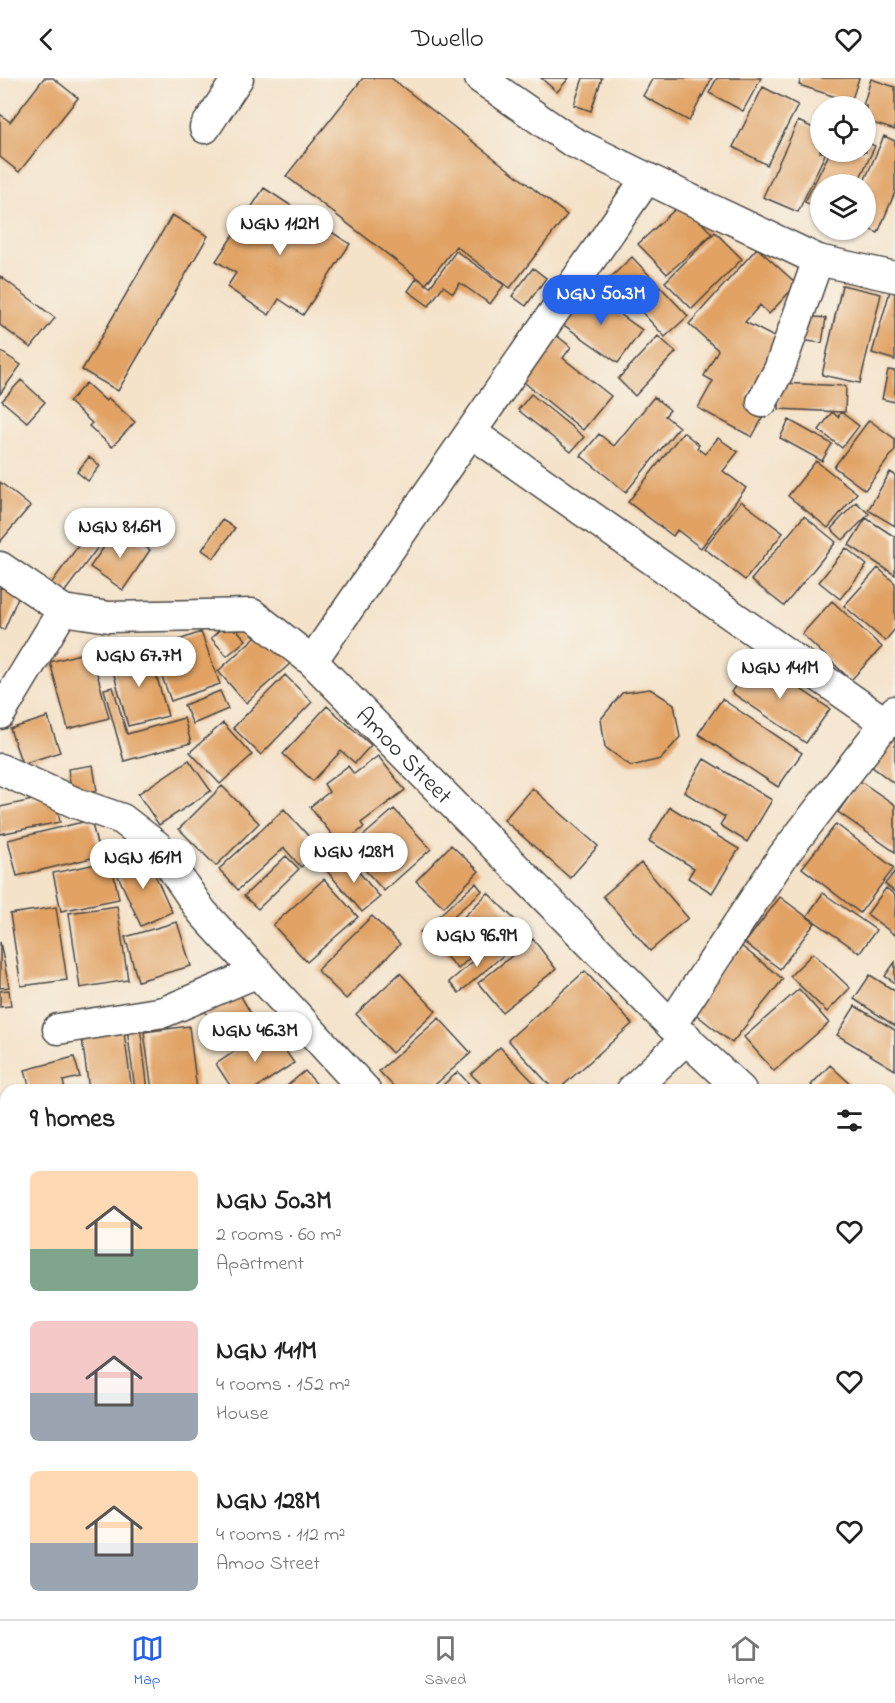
<!DOCTYPE html>
<meta charset="utf-8">
<style>
body{margin:0;font-family:"Indie Flower",sans-serif;background:#f2f2f2;color:#222;height:100vh;display:flex;flex-direction:column;font-size:22px;white-space:nowrap}
*{box-sizing:border-box;margin:0}
p{font-size:20px;color:#767676}
.icon{flex:none;width:33px;height:33px;fill:none;stroke:currentColor;stroke-width:2;stroke-linecap:round;stroke-linejoin:round}
.map{position:relative;flex:1;overflow:hidden}
.panel{position:absolute;left:0px;top:1006px;width:896px;height:536px;display:flex;flex-direction:column;background:#fff;border-radius:18px 18px 0 0;box-shadow:0 2px 4px #0004}
.panel>*{flex:none}
.buttons{position:absolute;left:810px;top:18px;display:grid;gap:12px}
.buttons a{display:grid;place-items:center;width:66px;height:66px;border-radius:50%;background:#fff;box-shadow:0 2px 4px #0004;font-size:30px}
.price{position:absolute;translate:-50% -51px;padding:0 14px;border-radius:21px;background:#fff;color:#222;font-size:20px;line-height:39px;filter:drop-shadow(0 2px 3px #0008)}
.price::after{content:'';position:absolute;left:50%;top:36px;width:18px;height:14px;margin-left:-9px;background:inherit;clip-path:polygon(0 0,100% 0,50% 100%)}
.price.active{background:#2563eb;color:#fff}
ul{padding:0;list-style:none}
li{display:flex;align-items:center;gap:18px;height:150px;padding:0 30px}
li span{display:grid;place-items:center;flex:none;width:168px;height:120px;border-radius:9px;color:#555}
li>.icon{margin-inline-start:auto}
span .icon{width:72px;height:72px;fill:#fffc;stroke-width:1}
li b{font-size:26px}
h2{display:flex;justify-content:space-between;align-items:center;height:72px;padding:0 30px;font-size:26px}
header{display:flex;justify-content:space-between;align-items:center;height:78px;padding:0 30px;background:#fff;font-size:27px;font-weight:600}
.menu{display:flex;justify-content:space-around;align-items:center;height:84px;border-top:2px solid #e0e0e0;background:#fff;font-size:16px;color:#767676}
.menu a{display:grid;justify-items:center;gap:3px}
.menu .active{color:#2563eb}
.map>svg:first-child{display:block}
</style>
<header><svg class="icon" aria-label="back" viewBox="0 0 24 24"><path d="M15 5l-7 7 7 7"/></svg>Dwello<svg class="icon" aria-label="heart" viewBox="0 0 24 24"><path d="M12 20l-8-8c-3-5 5-10 8-4 3-6 11-1 8 4z"/></svg></header>
<div class="map">
<svg width="895" height="1541" viewBox="0 0 895 1541">
<rect width="100%" height="100%" fill="#f7f3e8"/>
<filter id="ink" filterUnits="userSpaceOnUse"><feTurbulence type="fractalNoise" baseFrequency=".0167" numOctaves="2"/><feDisplacementMap in="SourceGraphic" scale="12" xChannelSelector="R" yChannelSelector="G"/><feConvolveMatrix kernelMatrix="1 2 1 2 8 2 1 2 1" color-interpolation-filters="sRGB"/></filter>
<filter id="wash" filterUnits="userSpaceOnUse"><feTurbulence type="fractalNoise" baseFrequency=".008" numOctaves="4" result="noise"/><feDisplacementMap in="SourceGraphic" scale="24" xChannelSelector="R" yChannelSelector="G"/><feGaussianBlur stdDeviation="1.35" result="paint"/><feColorMatrix in="noise" values="0 0 0 0 0 0 0 0 0 0 0 0 0 0 0 0 0 1.4 0 .05"/><feComposite in="paint" operator="in"/></filter>
<g filter="url(#wash)">
<rect width="100%" height="100%" fill="#f4e2c9"/>
<g id="blocks">
<path fill="#e1a263" d="M44,0H53L78,20L19,94L0,79V36L10,44Z
M363,0H391L567,137L510,210L456,168L426,206L286,98Z
M541,0H569L557,14Z
M583,0H602L591,33L574,27Z
M653,0H712L689,43L643,18Z
M717,0H761L743,33L709,15Z
M801,0H859L851,24L799,7Z
M871,1L895,9V52L866,43V28H863Z
M763,9L798,27L767,87L733,69Z
M798,43L820,53V74H826L798,134L763,119Z
M884,58L895,63V114L878,155L866,150V106H863Z
M866,64L875,68L857,106H820V132L805,124L830,74H866Z
M264,110L350,166L303,237L279,221L269,237L227,209L236,195L216,183Z
M683,124L712,156L667,196L638,166Z
M172,137L208,158L118,313L82,292Z
M715,154L742,181L692,231L665,204Z
M757,170L797,206L769,236L760,227L745,244L778,261L747,319L768,330L752,359L698,330L713,303L704,298L718,272L689,246Z
M456,173L504,207L490,226L460,205L453,215L443,208L429,228L408,213L417,200L430,209Z
M632,179L688,238L665,259L610,200Z
M533,190L546,200L526,228L512,218Z
M0,198L55,240L31,270L0,247Z
M842,207L881,216L860,305L822,297Z
M585,211L642,252L618,285L561,245Z
M890,213L895,214V282L872,275Z
M804,238L826,240L822,265L800,262Z
M556,257L571,269L563,280L611,318L583,352L520,301Z
M658,258L676,274L635,318L618,301Z
M0,273L21,287L0,316Z
M888,292L895,293V324L882,321Z
M21,302L45,324L27,344L2,323Z
M86,305L106,323L108,320L135,344L112,369L89,348L92,345L69,324Z
M780,305L846,308L845,334H841L859,348L842,370L819,352L832,334L838,339L841,334L779,331Z
M531,316L584,359L571,374L518,332Z
M654,319L670,332L665,338L679,349L626,414L581,378L599,356L614,368Z
M789,342L832,366L822,383L780,360Z
M869,342L895,361V372L865,412L834,389Z
M683,354L699,367L697,370L705,376L718,360L738,374L723,393L746,410L701,470L677,452L673,458L628,424Z
M89,379L100,388L88,403L77,394Z
M816,383L857,415L828,450L788,418Z
M890,394L895,397V448L868,432Z
M0,404L30,428L0,464Z
M741,423L783,455L745,502L704,470Z
M856,424L869,436L843,462L831,451Z
M804,438L836,464L784,528L751,502Z
M99,439L113,449L63,516L50,507Z
M866,440L895,459V497L849,467Z
M222,442L235,450L214,480L202,472Z
M117,450L150,472L123,512L90,489Z
M846,470L867,487L840,521L819,504Z
M878,490L895,505V551L885,563L844,528Z
M0,509L19,517L4,552L0,550Z
M832,523L882,569L851,602L802,556Z
M229,543L246,562L227,578L211,560Z
M263,552L292,584L246,625L218,593Z
M201,554L220,606L171,623L152,572Z
M149,572L168,638L128,648L110,582Z
M91,573L109,640L68,651L50,584Z
M755,580L830,631L806,665L731,614Z
M285,597L312,624L261,677L233,650Z
M113,609L127,656L184,640L191,665L124,683L104,611Z
M650,611L674,626L680,659L661,681L631,688L605,669L601,641L622,615Z
M220,613L228,631L193,646L184,627Z
M722,621L802,675L778,709L698,656Z
M327,628L371,667L355,685L341,673L313,703L283,676Z
M48,639L60,674L22,686L10,651Z
M223,645L252,677L220,706L190,674Z
M895,649V706L867,685Z
M378,678L405,712L361,745L364,749L341,768L310,729L329,714L324,706L348,688L354,696Z
M704,681L772,722L747,764L720,747L725,739L684,714Z
M189,682L211,713L159,747L138,716Z
M93,687L97,713L72,717L68,691Z
M860,703L895,727V774L838,734Z
M222,708L259,745L216,788L179,751Z
M532,710L598,768L570,800L504,742Z
M55,717L60,744L0,756V729Z
M670,729L739,771L712,815L688,800L694,790L649,763Z
M284,731L320,771L301,789L284,770L238,812L219,791Z
M394,731L431,771L384,813L347,772Z
M91,742L100,778L17,798L8,762Z
M836,746L894,790L860,835L802,790Z
M451,767L479,793L444,829L416,803Z
M145,775L172,834L141,848L114,789Z
M286,778L299,791L258,831L244,818Z
M345,778L380,819L362,834L327,793Z
M111,783L119,821L61,833L53,795Z
M641,785L688,840L650,873L603,818Z
M895,793V814L885,806Z
M324,801L358,839L307,884L273,847Z
M476,805L482,813L426,862L420,854Z
M886,810L895,817V857L867,836Z
M488,815L526,853L511,867L498,853L458,891L435,867Z
M823,815L876,852L860,875L807,838Z
M780,819L815,845L780,891L745,865Z
M117,828L128,902L80,910L69,835Z
M56,829L67,902L21,908L10,836Z
M372,838L400,866L346,921L317,892Z
M177,844L191,888L138,903L125,859Z
M533,861L556,891L502,934L478,905Z
M0,864L9,909L0,910Z
M496,864L506,875L459,915L449,904Z
M741,868L783,901L732,965L689,931Z
M813,875L850,910L827,934L790,898Z
M895,884V905L885,898Z
M585,893L632,946L558,1012H554L508,962Z
M400,895L436,933L392,975L356,936Z
M870,897L895,913V948L854,921Z
M235,908L257,946L223,965L201,926Z
M799,911L829,945L774,993L744,959Z
M9,912L11,928L0,929V913Z
M855,928L895,952V992L837,957Z
M439,940L471,975L429,1012H397L379,993Z
M123,948L132,1012H89L81,953Z
M140,948L148,1012H135L127,950Z
M189,948L197,1012H152L144,954Z
M270,950L294,985L253,1012H233L216,986Z
M500,969L541,1012H487L471,996Z
M74,979L80,999L63,1003L65,1012H30L25,992Z
M830,987L857,1012H817L811,1007Z
M305,993L322,1012H282Z
M458,994L475,1012H437Z
M661,1005L669,1012H653Z
M890,1220L895,1226V1281L890,1286Z
M6,1245V1340H0V1246Z
M895,1299V1343L890,1337V1304Z
M890,1387L895,1392V1453L890,1458Z
M6,1456V1489L0,1480V1460Z
M895,1460V1490L890,1494V1465Z
M10,1536H66L68,1541H13Z
M79,1536H141L143,1541H82Z
M148,1536H211L202,1541H151Z
M449,1536H480L484,1541H443Z
M486,1536H540L544,1541H490Z
M557,1536H591L585,1541H561Z
M602,1536H636L641,1541H596Z
M681,1536H703L697,1541H685Z
M729,1536H778L772,1541H723Z"/>
</g>
</g>
<g filter="url(#ink)">
<use href="#blocks" fill-opacity="0" stroke="#494643" stroke-width="1.5"/>
<g fill="none" stroke-linecap="round" stroke-linejoin="round">
<g stroke="#494643" stroke-width="33">
<g id="minor">
<path d="M480,0L571,63L706,129L818,182L895,199"/>
<path d="M205,50L238,0"/>
<path d="M762,324L779,292L818,182"/>
<path d="M472,355L887,646"/>
<path id="s1" d="M0,489L63,532L109,539L252,536L312,583L671,947L741,1012"/>
<path d="M312,583L647,100"/>
<path d="M0,636L63,532"/>
<path d="M0,691L76,725L122,741L157,768L202,834L365,1012"/>
<path d="M671,947L783,778L895,633"/>
<path d="M58,951L164,934L258,894"/>
<path d="M632,1012L687,960"/>
<path d="M890,1081L895,1075"/>
<path d="M890,1160L895,1166"/>
<path d="M0,1240L6,1239"/>
<path d="M844,1536L848,1541"/>
<path d="M354,1541L366,1536"/>
</g>
</g>
<path stroke="#494643" stroke-width="4" stroke-dasharray="1.5 4.5" stroke-linecap="butt" d="M890,1501L895,1495"/>
<use href="#minor" stroke="#fff" stroke-width="30"/>
</g>
</g>
<g text-anchor="middle" stroke-width="6" stroke-linejoin="round" paint-order="stroke">
<g font-size="24" fill="#2b2b2b" stroke="#f7f3e8">
<text dy="8" stroke="none"><textPath href="#s1" startOffset="474">Amoo Street</textPath></text>
</g>
</g>
</svg>
<div class="buttons">
<a><svg class="icon" aria-label="locate" viewBox="0 0 24 24"><circle cx="12" cy="12" r="6"/><path d="M12 2v4M12 18v4M2 12h4M18 12h4"/></svg></a>
<a><svg class="icon" aria-label="layers" viewBox="0 0 24 24"><path d="M12 4l9 5-9 5-9-5zM3 14l9 5 9-5"/></svg></a>
</div>
<b class="price" style="left:280px;top:178px">NGN 112M</b>
<b class="price active" style="left:601px;top:248px">NGN 50.3M</b>
<b class="price" style="left:120px;top:481px">NGN 81.6M</b>
<b class="price" style="left:139px;top:610px">NGN 67.7M</b>
<b class="price" style="left:780px;top:622px">NGN 141M</b>
<b class="price" style="left:354px;top:806px">NGN 128M</b>
<b class="price" style="left:143px;top:812px">NGN 161M</b>
<b class="price" style="left:477px;top:890px">NGN 96.9M</b>
<b class="price" style="left:255px;top:985px">NGN 46.3M</b>
<section class="panel">
<h2>9 homes<svg class="icon" aria-label="filters" viewBox="0 0 24 24"><path d="M4 7h16M4 17h16"/><circle cx="9" cy="7" r="2"/><circle cx="15" cy="17" r="2"/></svg></h2>
<ul>
<li><span style="background:linear-gradient(#ffd9b3 65%,#7fa58c 0)"><svg class="icon" aria-label="home" viewBox="0 0 24 24"><path d="M3 11l9-7 9 7M6 9v11h12V9"/></svg></span><div><b>NGN 50.3M</b><p>2 rooms · 60 m²</p><p>Apartment</p></div><svg class="icon" aria-label="heart" viewBox="0 0 24 24"><path d="M12 20l-8-8c-3-5 5-10 8-4 3-6 11-1 8 4z"/></svg></li>
<li><span style="background:linear-gradient(#f6c9c9 60%,#9aa5b1 0)"><svg class="icon" aria-label="home" viewBox="0 0 24 24"><path d="M3 11l9-7 9 7M6 9v11h12V9"/></svg></span><div><b>NGN 141M</b><p>4 rooms · 152 m²</p><p>House</p></div><svg class="icon" aria-label="heart" viewBox="0 0 24 24"><path d="M12 20l-8-8c-3-5 5-10 8-4 3-6 11-1 8 4z"/></svg></li>
<li><span style="background:linear-gradient(#ffd9b3 60%,#9aa5b1 0)"><svg class="icon" aria-label="home" viewBox="0 0 24 24"><path d="M3 11l9-7 9 7M6 9v11h12V9"/></svg></span><div><b>NGN 128M</b><p>4 rooms · 112 m²</p><p>Amoo Street</p></div><svg class="icon" aria-label="heart" viewBox="0 0 24 24"><path d="M12 20l-8-8c-3-5 5-10 8-4 3-6 11-1 8 4z"/></svg></li>
</ul>
</section>
</div>
<nav class="menu">
<a class="active"><svg class="icon" aria-label="map" viewBox="0 0 24 24"><path d="M3 6l6-2 6 2 6-2v14l-6 2-6-2-6 2zM9 4v14M15 6v14"/></svg>Map</a>
<a><svg class="icon" aria-label="saved" viewBox="0 0 24 24"><path d="M7 4h10v16l-5-4-5 4z"/></svg>Saved</a>
<a><svg class="icon" aria-label="home" viewBox="0 0 24 24"><path d="M3 11l9-7 9 7M6 9v11h12V9"/></svg>Home</a>
</nav>
